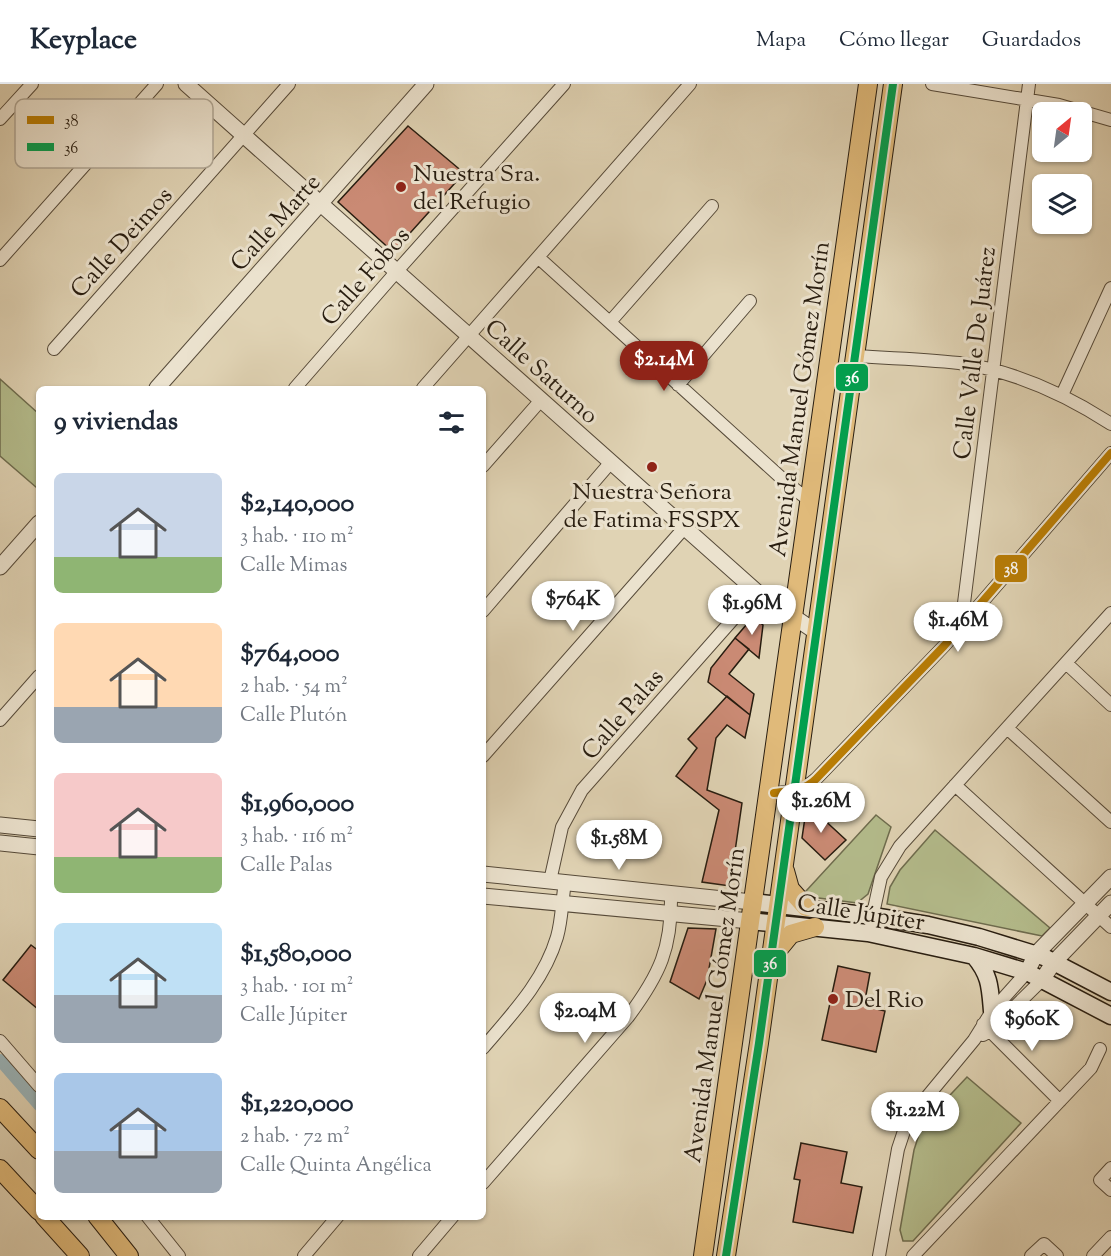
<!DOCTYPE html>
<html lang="es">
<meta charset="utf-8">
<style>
body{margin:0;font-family:"Sorts Mill Goudy",serif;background:#f2f2f3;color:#1f2937;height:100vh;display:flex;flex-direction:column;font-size:22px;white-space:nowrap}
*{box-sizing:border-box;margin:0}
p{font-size:20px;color:#747a83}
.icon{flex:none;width:33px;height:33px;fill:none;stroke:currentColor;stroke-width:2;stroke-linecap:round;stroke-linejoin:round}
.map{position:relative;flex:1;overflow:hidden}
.drawer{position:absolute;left:36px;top:302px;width:450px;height:834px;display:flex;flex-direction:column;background:#fff;border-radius:9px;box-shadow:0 2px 4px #0004}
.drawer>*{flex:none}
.needle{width:39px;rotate:29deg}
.tools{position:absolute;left:1032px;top:18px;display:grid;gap:12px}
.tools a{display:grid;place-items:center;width:60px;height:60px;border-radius:9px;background:#fff;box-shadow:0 2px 4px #0004;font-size:30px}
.price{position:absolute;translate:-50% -51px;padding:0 14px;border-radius:21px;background:#fff;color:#222;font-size:20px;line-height:39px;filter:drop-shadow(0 2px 3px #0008)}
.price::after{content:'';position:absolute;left:50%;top:36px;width:18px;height:14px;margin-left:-9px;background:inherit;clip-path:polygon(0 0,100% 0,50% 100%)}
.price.on{background:#8f2418;color:#fff}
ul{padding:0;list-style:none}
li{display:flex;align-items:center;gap:18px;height:150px;padding:0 18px}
li span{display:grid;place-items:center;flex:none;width:168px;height:120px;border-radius:9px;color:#555}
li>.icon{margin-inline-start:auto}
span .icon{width:72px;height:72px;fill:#fffc;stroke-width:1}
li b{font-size:26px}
h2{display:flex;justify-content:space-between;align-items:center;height:72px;padding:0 18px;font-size:26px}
header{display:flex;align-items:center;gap:36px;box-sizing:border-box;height:84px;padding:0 30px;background:#fff;border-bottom:2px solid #e0e1e3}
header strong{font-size:28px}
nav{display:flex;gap:33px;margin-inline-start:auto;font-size:21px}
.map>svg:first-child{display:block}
</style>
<header>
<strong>Keyplace</strong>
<nav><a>Mapa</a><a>Cómo llegar</a><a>Guardados</a></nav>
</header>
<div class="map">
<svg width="1111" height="1172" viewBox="0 0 1111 1172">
<rect width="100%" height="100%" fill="#e0d3b4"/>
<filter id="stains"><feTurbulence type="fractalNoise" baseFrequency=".00333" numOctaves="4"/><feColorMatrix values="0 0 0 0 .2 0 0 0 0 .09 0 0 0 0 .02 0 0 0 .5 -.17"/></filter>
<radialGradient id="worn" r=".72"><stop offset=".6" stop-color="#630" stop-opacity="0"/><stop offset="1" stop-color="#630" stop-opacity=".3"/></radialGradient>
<path fill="#b4bc8c" stroke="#6e6c4e" stroke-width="1.5" d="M0,295L39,330V401L37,404L0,372Z
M876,731L891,743L868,810L857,819L811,813L806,807Z
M935,746L1050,844L1042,852L887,820L890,803L900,786Z
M967,993L1021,1039L913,1157H903L900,1146L914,1066L922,1041Z"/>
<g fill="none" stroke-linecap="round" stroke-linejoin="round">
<path stroke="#9ab4b9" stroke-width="12" d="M0,976L39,1021"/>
</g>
<path fill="#ca8a74" stroke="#281d10" stroke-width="1.5" d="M408,42L464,89L393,168L338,118Z
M753,533L763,541L759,574L735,554Z
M735,554L749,565L729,590L754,610L750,631L708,598L711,584Z
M727,612L750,631L745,654L727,641L716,654L707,706L742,719L730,802L702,798L719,726L676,692L697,664L688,655Z
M807,720L846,756L825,776L802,754Z
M688,844L716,845L707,896L699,915L670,898Z
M31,861L39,867V926L3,896Z
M838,882L870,889L864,922L885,927L876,968L822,956Z
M801,1059L847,1068L841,1099L862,1103L853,1149L793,1138L800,1096L794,1095Z"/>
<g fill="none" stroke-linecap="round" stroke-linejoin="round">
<g stroke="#564a39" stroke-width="14">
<path id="minor" d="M932,0L1059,21L1111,36
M0,35L32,0
M539,174L788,400L810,417
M0,176L157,0
M610,238L712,122
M54,265L289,0
M854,272C889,274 925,275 959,279C1014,287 1065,310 1111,340
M678,301L750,217
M295,304L397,187L564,0
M423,304L690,0
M1062,311L1111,204
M483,382L541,316
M483,527L611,378
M961,543L1029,0
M1066,579L1111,621
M0,636L39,592
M1007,644L1111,738
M483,672L685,443
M955,701L1111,843
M768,710C785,708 802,708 816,695L944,562L1111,369
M550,797L562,743L582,706L757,508
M871,839L881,793L900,762L1111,529
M983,940L1060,1017
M983,951L990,947L1042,896
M0,957L39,1002
M483,964C512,930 544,897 557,853C562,836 562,816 565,798
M1111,1084L1100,1096L1111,1106
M483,1099L628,933C660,890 672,864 671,810
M147,1132L179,1172
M304,1172L338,1132
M419,1172L453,1132
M879,1172L898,1065L904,1047L912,1031L974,956L992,927L1027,888
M913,1172L1091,984L1100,965
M1031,1172L1044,1160L1057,1172
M1093,1172L1111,1153"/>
</g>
<g stroke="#564a39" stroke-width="17">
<path id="tertiary" d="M186,0L757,508L816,548
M157,304L426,0
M0,483L39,439
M0,741L39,745
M0,759L39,763
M483,790L752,818
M483,812L750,837
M1027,888L1036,870L1111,793
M1042,896L1054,878L1111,819"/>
</g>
<g stroke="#281d10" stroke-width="19">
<path id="secondary" d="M752,818L873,832L928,841L979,853L1044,873L1111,908
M750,837L868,849L974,872L1027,888L1111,932
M974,872C990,891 990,903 992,927"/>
</g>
<g stroke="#281d10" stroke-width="20">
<path id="primary" d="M785,787L790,805L806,823
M772,873L791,850L815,843
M0,1024L39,1066
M0,1085L39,1127
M44,1132L80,1172
M97,1132L129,1172
M703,1172L868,0
M726,1172L759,959L893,0"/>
</g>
<use href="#minor" stroke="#ebe2ce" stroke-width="12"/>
<use href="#tertiary" stroke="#ebe2ce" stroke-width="15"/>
<use href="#secondary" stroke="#ebe2ce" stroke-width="16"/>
<use href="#primary" stroke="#e0ba7a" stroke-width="18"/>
<g stroke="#ebe2ce" stroke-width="12">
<path id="bus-1" d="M774,709C790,707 804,707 816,695L944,562L1111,369"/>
</g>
<g stroke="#ebe2ce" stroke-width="12">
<path id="bus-2" d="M726,1172L759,959L893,0"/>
</g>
<use href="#bus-1" stroke="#b97d05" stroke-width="8"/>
<use href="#bus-2" stroke="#029f4e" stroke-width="8"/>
</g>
<g fill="#8f2418" stroke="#ebe2ce" stroke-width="2">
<circle cx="401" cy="103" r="6"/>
<circle cx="652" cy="383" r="6"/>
<circle cx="833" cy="915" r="6"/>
</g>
<g text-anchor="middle" stroke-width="6" stroke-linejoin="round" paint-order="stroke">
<g font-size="24" fill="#281d10" stroke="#ebe2ce" text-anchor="start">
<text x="413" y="97">Nuestra Sra.<tspan x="413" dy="28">del Refugio</tspan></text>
<text x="652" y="415" text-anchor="middle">Nuestra Señora<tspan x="652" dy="28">de Fatima FSSPX</tspan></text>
<text x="845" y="923">Del Rio</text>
</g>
<g font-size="24" fill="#281d10" stroke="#ebe2ce">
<text transform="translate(275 138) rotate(-48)" y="8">Calle Marte</text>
<text transform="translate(121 158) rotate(-48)" y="8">Calle Deimos</text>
<text transform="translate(365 192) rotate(-49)" y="8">Calle Fobos</text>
<text transform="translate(974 269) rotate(-83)" y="8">Calle Valle De Juárez</text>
<text transform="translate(542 287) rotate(42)" y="8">Calle Saturno</text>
<text transform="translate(799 315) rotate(-82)" y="8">Avenida Manuel Gómez Morín</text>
<text transform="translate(622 630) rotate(-49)" y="8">Calle Palas</text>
<text transform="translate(861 828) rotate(9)" y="8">Calle Júpiter</text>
<text transform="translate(714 921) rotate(-82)" y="8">Avenida Manuel Gómez Morín</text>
</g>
</g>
<rect x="15" y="15" width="198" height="69" rx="9" fill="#ebe2ce" stroke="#b0a795" stroke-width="1.5"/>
<rect x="27" y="32" width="27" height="8" fill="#b97d05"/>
<rect x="27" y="59" width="27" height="8" fill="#029f4e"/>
<g font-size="16" fill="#281d10">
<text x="64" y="42">38</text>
<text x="64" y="69">36</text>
</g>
<g stroke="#ebe2ce" stroke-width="2">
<rect x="835" y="279" width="34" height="29" rx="6" fill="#029f4e"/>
<rect x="994" y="470" width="34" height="29" rx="6" fill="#b97d05"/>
<rect x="753" y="865" width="34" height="29" rx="6" fill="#029f4e"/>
</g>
<g font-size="16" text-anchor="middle" font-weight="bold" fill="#fff">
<text x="852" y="299">36</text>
<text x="1011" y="490">38</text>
<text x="770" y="885">36</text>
</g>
<rect width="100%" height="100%" filter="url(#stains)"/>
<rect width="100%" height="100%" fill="url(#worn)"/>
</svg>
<div class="tools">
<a><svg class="needle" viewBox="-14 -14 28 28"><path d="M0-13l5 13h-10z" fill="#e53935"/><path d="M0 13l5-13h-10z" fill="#747a83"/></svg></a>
<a><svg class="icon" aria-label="layers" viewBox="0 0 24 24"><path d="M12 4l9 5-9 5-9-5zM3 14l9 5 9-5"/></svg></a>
</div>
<b class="price on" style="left:664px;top:308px">$2.14M</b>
<b class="price" style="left:573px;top:548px">$764K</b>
<b class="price" style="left:752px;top:552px">$1.96M</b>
<b class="price" style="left:958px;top:569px">$1.46M</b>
<b class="price" style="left:821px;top:750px">$1.26M</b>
<b class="price" style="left:619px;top:787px">$1.58M</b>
<b class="price" style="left:585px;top:960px">$2.04M</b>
<b class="price" style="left:1032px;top:968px">$960K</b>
<b class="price" style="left:915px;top:1059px">$1.22M</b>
<section class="drawer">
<h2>9 viviendas<svg class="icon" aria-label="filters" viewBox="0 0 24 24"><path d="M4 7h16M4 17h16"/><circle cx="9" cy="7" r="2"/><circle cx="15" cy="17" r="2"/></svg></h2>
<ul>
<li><span style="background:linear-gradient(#c9d6e8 70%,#8fb573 0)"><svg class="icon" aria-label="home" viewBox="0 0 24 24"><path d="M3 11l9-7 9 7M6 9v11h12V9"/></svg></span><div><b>$2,140,000</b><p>3 hab. · 110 m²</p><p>Calle Mimas</p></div></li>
<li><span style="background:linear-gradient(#ffd9b3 70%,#9aa5b1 0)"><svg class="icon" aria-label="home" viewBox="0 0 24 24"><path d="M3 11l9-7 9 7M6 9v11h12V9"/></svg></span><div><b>$764,000</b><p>2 hab. · 54 m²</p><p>Calle Plutón</p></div></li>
<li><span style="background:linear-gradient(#f6c9c9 70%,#8fb573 0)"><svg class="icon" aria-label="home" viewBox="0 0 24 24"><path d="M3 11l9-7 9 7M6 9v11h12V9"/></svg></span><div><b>$1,960,000</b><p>3 hab. · 116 m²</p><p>Calle Palas</p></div></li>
<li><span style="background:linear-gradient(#bfe0f5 60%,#9aa5b1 0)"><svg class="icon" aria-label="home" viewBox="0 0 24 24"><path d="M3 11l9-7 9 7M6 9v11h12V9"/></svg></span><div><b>$1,580,000</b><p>3 hab. · 101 m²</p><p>Calle Júpiter</p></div></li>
<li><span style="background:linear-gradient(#a9c7e8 65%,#9aa5b1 0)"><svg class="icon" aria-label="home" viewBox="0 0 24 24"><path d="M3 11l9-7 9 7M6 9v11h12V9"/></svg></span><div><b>$1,220,000</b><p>2 hab. · 72 m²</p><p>Calle Quinta Angélica</p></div></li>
</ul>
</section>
</div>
